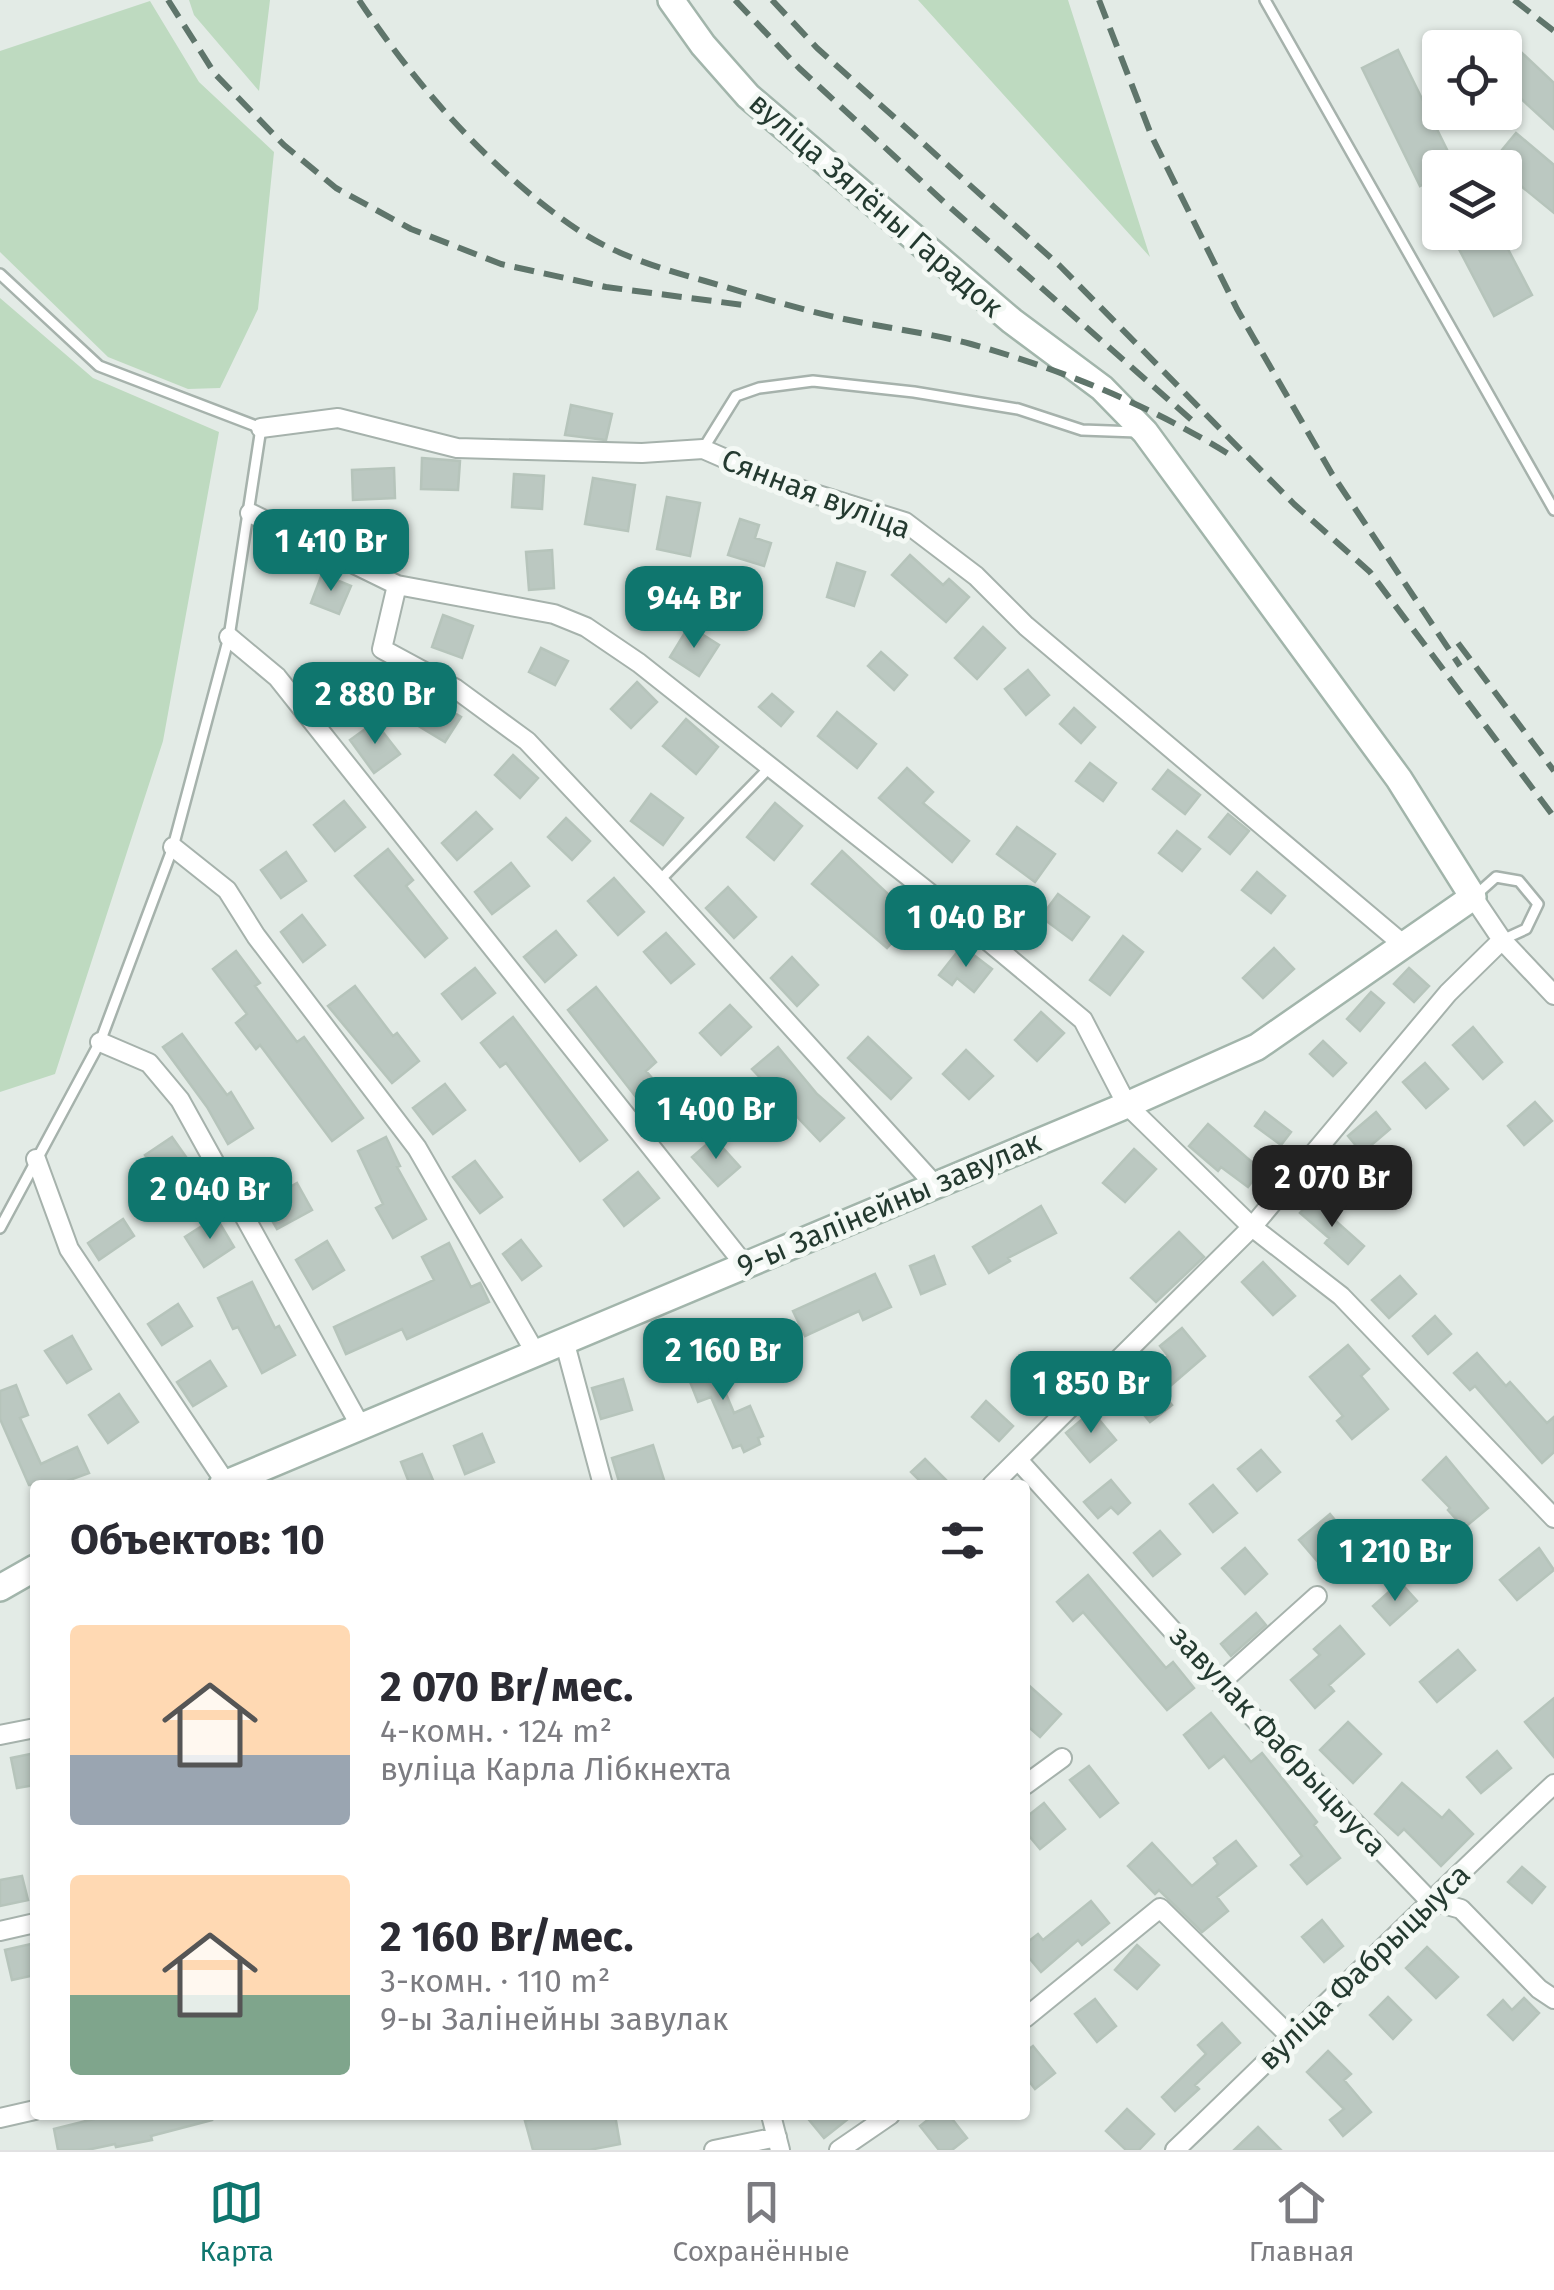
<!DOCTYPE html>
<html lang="ru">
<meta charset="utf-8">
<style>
body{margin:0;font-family:"Fira Sans",sans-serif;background:#f2f2f3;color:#2b2b33;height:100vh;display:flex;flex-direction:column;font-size:38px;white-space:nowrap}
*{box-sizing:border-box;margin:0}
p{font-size:32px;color:#7c7c81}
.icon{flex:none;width:55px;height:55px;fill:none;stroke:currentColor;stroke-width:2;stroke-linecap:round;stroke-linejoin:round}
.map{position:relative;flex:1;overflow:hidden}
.details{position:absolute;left:30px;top:1480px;width:1000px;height:640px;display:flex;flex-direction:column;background:#fff;border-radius:10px;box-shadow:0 2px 8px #0004}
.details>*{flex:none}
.buttons{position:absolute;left:1422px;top:30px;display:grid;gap:20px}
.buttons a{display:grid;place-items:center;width:100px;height:100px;border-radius:10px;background:#fff;box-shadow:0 2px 8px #0004;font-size:50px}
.price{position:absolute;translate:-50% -85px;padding:0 22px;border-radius:20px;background:#0f766e;color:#fff;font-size:32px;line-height:65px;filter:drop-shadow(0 2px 5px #0008)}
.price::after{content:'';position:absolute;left:50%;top:60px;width:30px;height:22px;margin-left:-15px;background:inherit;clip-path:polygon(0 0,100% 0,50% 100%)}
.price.active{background:#222;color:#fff}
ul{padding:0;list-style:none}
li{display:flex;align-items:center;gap:30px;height:250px;padding:0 40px}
li span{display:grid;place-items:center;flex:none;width:280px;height:200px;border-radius:10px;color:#555}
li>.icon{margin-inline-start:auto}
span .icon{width:120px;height:120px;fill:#fffc;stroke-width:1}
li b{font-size:42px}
h2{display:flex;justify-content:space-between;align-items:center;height:120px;padding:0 40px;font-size:42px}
.menu{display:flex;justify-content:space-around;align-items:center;height:140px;border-top:2px solid #e1e1e2;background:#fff;font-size:28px;color:#7c7c81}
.menu a{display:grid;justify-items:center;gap:5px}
.menu .active{color:#0f766e}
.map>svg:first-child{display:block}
</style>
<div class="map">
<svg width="1554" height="2150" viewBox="0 0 1554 2150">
<rect width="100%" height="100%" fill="#e3ebe6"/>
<path fill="#bedac0" d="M189,0H270L259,91L194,15Z
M918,0H1068L1150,257Z
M150,1L199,82L274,152L258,309L220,388L188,389L108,357L0,252V51Z
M0,298L93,378L219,432L163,741L55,1074L0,1092Z"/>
<path fill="#bbc8c1" stroke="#b6c4bb" stroke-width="2.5" d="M1505,37L1554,83V129L1505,84Z
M1398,50L1456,168H1440V176L1420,186L1362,68Z
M1516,133L1554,165V213L1505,173V168L1492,162Z
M1450,232H1499L1532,295L1494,316Z
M571,405L612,414L606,440L565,435Z
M422,458L460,461L458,490L421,489Z
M394,468L395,498L353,500L352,470Z
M514,474L544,476L542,509L512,507Z
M593,478L635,485L628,531L585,524Z
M667,497L700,503L690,556L657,549Z
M740,519L759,525L755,538L771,543L764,566L728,555Z
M552,550L554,588L529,590L526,552Z
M910,555L943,585L949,579L969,597L946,622L892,575Z
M837,563L865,572L854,606L827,597Z
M322,574L351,586L339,614L311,603Z
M443,615L473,626L462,658L432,647Z
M689,626L719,645L699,676L670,657Z
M983,627L1005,648L977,679L955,658Z
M541,648L568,661L555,685L529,672Z
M881,652L907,675L894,690L868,666Z
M1028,670L1049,695L1026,715L1005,689Z
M327,680L351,705L336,719L312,694Z
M637,682L657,702L631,728L611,709Z
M772,694L793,712L781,726L759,707Z
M427,696L461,717L445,742L412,722Z
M1074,708L1095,727L1081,743L1060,724Z
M837,712L876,744L857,768L818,736Z
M686,719L718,747L696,774L663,746Z
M375,722L400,754L374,773L350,740Z
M513,755L538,778L520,798L495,775Z
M1090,763L1116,783L1103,801L1076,781Z
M907,768L933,792L923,803L969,841L952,862L879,798Z
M1168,770L1200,795L1185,814L1153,789Z
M651,794L683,818L663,845L631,821Z
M344,801L365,827L335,851L314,825Z
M775,803L802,826L774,860L747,837Z
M476,812L492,829L457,860L442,843Z
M1228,814L1249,831L1230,854L1209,837Z
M566,818L590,841L572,860L548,837Z
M1017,827L1055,854L1035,882L997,854Z
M1177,831L1200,849L1182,871L1159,853Z
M388,849L413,880L406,886L447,938L425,957L355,876Z
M842,851L889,895L892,891L918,914L887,948L812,884Z
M286,852L306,881L281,898L261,870Z
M511,863L529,886L492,914L475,892Z
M1257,872L1285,896L1271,913L1242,890Z
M614,878L644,912L618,935L588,901Z
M728,887L756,917L734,938L706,908Z
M1058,894L1089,917L1072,940L1041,917Z
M302,915L325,945L303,962L281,932Z
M556,931L576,955L545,982L524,957Z
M666,933L694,964L671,983L644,952Z
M1123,936L1143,952L1110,995L1090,980Z
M962,946L992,969L974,992L957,978L952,985L939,975Z
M1274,948L1294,969L1263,998L1243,978Z
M236,951L260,983L255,986L297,1042L304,1037L363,1118L332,1141L260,1045L256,1049L236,1023L247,1014L213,969Z
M792,957L818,985L797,1006L771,978Z
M475,968L495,993L462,1019L442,994Z
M1409,968L1429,986L1414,1002L1394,984Z
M355,986L393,1036L397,1033L419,1061L392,1083L328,1006Z
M596,987L656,1062L646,1071L684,1115L664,1133L568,1010Z
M1371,992L1384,1003L1360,1031L1347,1019Z
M730,1005L751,1027L721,1055L700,1033Z
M1041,1012L1064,1033L1037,1061L1015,1040Z
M513,1017L607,1140L580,1161L506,1063L500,1067L481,1043Z
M1473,1027L1502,1062L1483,1079L1453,1045Z
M182,1034L227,1095L231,1092L253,1128L228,1144L207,1107L163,1047Z
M868,1037L911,1078L891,1099L848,1058Z
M1323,1041L1346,1063L1333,1076L1310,1054Z
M778,1047L817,1094L844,1118L820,1141L752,1069Z
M966,1050L993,1076L969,1099L943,1074Z
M1425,1063L1448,1089L1426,1108L1403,1082Z
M445,1084L465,1110L433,1134L413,1108Z
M1535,1102L1552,1121L1524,1145L1508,1126Z
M1265,1112L1291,1132L1281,1145L1255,1126Z
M1376,1112L1390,1129L1362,1153L1348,1136Z
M1208,1124L1261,1170L1248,1187L1221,1167L1218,1171L1189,1146Z
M172,1137L189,1161L174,1170L178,1176L166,1185L145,1155Z
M386,1137L400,1166L397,1167L426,1219L393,1238L376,1208L383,1204L358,1151Z
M714,1138L740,1167L718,1186L692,1157Z
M1134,1149L1156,1169L1125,1202L1103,1183Z
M475,1161L502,1197L480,1213L453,1177Z
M638,1172L659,1198L624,1226L604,1200Z
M297,1183L312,1210L277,1229L262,1203Z
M1316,1195L1333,1211L1329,1215L1364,1246L1348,1264L1325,1243L1329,1238L1300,1213Z
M1041,1206L1056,1233L1008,1258L1010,1261L989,1273L973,1247Z
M216,1217L234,1247L204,1267L185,1237Z
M123,1219L134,1236L99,1260L88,1243Z
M1179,1232L1204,1257L1156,1302L1131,1278Z
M521,1240L541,1266L522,1280L503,1254Z
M327,1241L344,1270L313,1289L296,1260Z
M449,1243L471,1287L480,1283L489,1302L407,1339L402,1329L346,1354L334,1327L434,1280L422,1257Z
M934,1256L945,1284L921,1294L910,1266Z
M1263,1262L1295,1296L1273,1315L1242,1282Z
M875,1274L891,1307L863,1320L859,1311L805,1336L793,1311Z
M1400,1276L1416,1294L1389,1318L1372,1300Z
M252,1282L275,1328L279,1326L295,1355L262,1373L238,1327L233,1329L218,1298Z
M178,1304L192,1326L162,1345L148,1324Z
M1435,1316L1451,1334L1428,1354L1413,1336Z
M1182,1328L1205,1356L1162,1393L1172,1405L1150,1422L1125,1392L1168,1356L1160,1346Z
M72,1336L91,1369L67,1383L45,1351Z
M1348,1345L1369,1369L1361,1376L1388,1409L1352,1439L1337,1421L1343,1416L1310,1377Z
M709,1353L734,1413L750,1406L763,1436L758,1438L760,1444L744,1452L741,1445L733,1448L711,1397L698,1402L683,1364Z
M1477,1353L1506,1386L1510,1382L1547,1423L1554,1417V1452L1542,1463L1475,1386L1470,1390L1454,1373Z
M1046,1355L1067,1375L1050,1392L1029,1372Z
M210,1361L226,1386L193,1406L177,1382Z
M623,1379L632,1410L601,1419L592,1388Z
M16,1385L28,1415L20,1418L41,1464L77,1447L89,1473L56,1485H29L0,1419V1391Z
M119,1394L138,1422L108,1443L89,1415Z
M986,1401L1013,1426L999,1441L972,1417Z
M1092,1411L1116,1440L1090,1462L1066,1433Z
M482,1434L494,1462L465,1474L454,1446Z
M653,1445L664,1480L646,1485H620L612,1458Z
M1261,1450L1280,1472L1257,1491L1238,1469Z
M422,1454L435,1485H410L401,1462Z
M1446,1457L1488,1508L1464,1528L1448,1510L1450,1508L1423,1480Z
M925,1459L951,1485H924L911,1472Z
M1111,1480L1130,1503L1118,1514L1111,1507L1098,1518L1084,1502Z
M1213,1485L1237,1513L1213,1532L1190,1504Z
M1330,1514L1349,1537L1318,1562L1299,1540Z
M1160,1531L1180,1554L1153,1576L1134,1553Z
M1245,1548L1267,1574L1245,1594L1222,1568Z
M1539,1548L1554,1570L1517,1600L1500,1580Z
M1088,1575L1166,1668L1173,1662L1194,1688L1167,1710L1083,1612L1073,1621L1057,1602Z
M1400,1582L1417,1601L1390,1625L1373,1606Z
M1256,1613L1266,1625L1231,1656L1221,1644Z
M1340,1626L1364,1654L1329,1685L1334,1691L1315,1708L1291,1680L1320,1655L1314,1649Z
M1458,1650L1475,1670L1437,1702L1420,1682Z
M1025,1682L1061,1714L1040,1737L1025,1724Z
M1554,1698V1757L1525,1722Z
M1211,1713L1251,1762L1262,1753L1317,1822L1314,1825L1340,1858L1307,1884L1291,1865L1302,1856L1224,1756L1209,1768L1184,1735Z
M1348,1722L1381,1754L1353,1783L1320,1750Z
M1497,1751L1511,1768L1481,1793L1467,1777Z
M35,1753V1785L17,1788L11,1758Z
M1089,1766L1118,1803L1100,1817L1070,1780Z
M1402,1783L1442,1818L1449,1810L1473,1834L1441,1866L1404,1829L1398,1835L1375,1814Z
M1044,1803L1065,1829L1040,1849L1025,1831V1818Z
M1236,1841L1256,1866L1217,1897L1228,1911L1202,1932L1159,1890L1155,1894L1128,1866L1152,1843L1192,1886L1218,1864L1214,1858Z
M1522,1867L1545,1887L1532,1903L1508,1882Z
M22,1876L28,1900L0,1906V1880Z
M1091,1901L1109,1923L1082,1945L1078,1940L1041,1972L1025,1953V1944L1038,1934L1043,1940Z
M1322,1920L1343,1946L1324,1962L1302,1937Z
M35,1943V1975L12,1980L5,1950Z
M1137,1945L1159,1965L1137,1989L1115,1970Z
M1427,1947L1458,1977L1436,1998L1406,1968Z
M1388,1997L1411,2020L1393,2039L1370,2015Z
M1524,1998L1539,2013L1513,2040L1488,2015L1503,2000L1512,2010Z
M1095,1999L1116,2026L1097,2042L1075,2014Z
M1222,2023L1240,2043L1195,2085L1199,2089L1175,2111L1162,2097L1206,2054L1198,2045Z
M1033,2046L1055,2073L1035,2089L1025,2076V2052Z
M1328,2051L1351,2074L1344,2080L1371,2112L1343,2136L1330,2120L1344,2109L1307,2072Z
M1127,2109L1154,2134L1139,2150H1126L1106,2131Z
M110,2115H211L212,2120L151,2136L152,2140L116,2147L115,2144L87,2150H58L54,2129Z
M547,2115H615L620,2144L589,2150H533L525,2121Z
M805,2115H853L824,2138Z
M934,2115H949L967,2138L952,2150H939L920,2126Z
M1258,2127L1281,2150H1234Z"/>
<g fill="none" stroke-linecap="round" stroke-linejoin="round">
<g stroke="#a6b2ac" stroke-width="14">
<path id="lane" d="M1265,0L1554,510
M0,274L99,366L261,428L229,637L173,847L100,1042L0,1228
M703,449L736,396L759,388L813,381L914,392L1018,409L1082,430L1137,432
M659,881L771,766
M1477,894L1496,877L1519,881L1538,904L1526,929L1502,940"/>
</g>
<g stroke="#a6b2ac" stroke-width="22">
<path id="street" d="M261,428L338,418L457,448L642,453L703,449L786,485L905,522L976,576L1026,626L1405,946
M250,513L397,585L554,614L586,627L639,663L951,910L1083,1020L1127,1105L1252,1227L1341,1296L1554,1518
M397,585L382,649L456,689L527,741L659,881L934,1184
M229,637L277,677L744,1264
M173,847L227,890L256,936L417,1148L535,1352
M1473,897L1502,940L1554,995
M100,1042L149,1063L180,1100L361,1427
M36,1159L69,1249L226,1483
M564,1340L603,1485
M1018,1460L1220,1683L1429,1900L1461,1909L1539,1989L1554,1999
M992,1485L1252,1227L1448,993L1502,940
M1220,1683L1317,1596
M0,1735L35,1728
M1025,1785L1062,1758
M0,1931L35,1923
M1025,2018L1160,1908L1292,2038
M771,2115L780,2150
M0,2118L35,2110
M714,2150L777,2137
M839,2150L890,2115
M1175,2150C1302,2029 1425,1904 1554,1784"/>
</g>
<g stroke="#a2b5ab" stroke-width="30">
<path id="secondary" d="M222,1485L1127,1105L1257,1047L1473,897L1399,779L1145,432L1102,388L1012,321L748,96L703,45L671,0
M0,1588L35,1568"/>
</g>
<use href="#lane" stroke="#fff" stroke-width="9"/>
<use href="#street" stroke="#fff" stroke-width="18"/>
<use href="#secondary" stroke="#fff" stroke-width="25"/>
<path stroke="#5f756b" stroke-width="6" stroke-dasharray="20 10" stroke-linecap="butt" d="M168,0L215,74L284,145L336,188L411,229L501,264L606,287L751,306
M359,0C417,87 491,171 578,230C615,255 662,269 705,281C751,294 797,309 844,319C886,328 929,333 971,344C1064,370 1154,407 1235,458
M735,0L799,68L944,202L1195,423
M772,0L817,48L1060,266L1294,504L1370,572L1554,817
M1099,0L1152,137L1237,309L1332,474L1460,666
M1514,0L1554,31
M1458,643L1554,771"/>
</g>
<g text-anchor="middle" stroke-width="10" stroke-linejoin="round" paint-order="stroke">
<g font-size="30" fill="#243a30" stroke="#f3f8f4">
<text transform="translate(876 205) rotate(41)" y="10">вуліца Зялёны Гарадок</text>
<text transform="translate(816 494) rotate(21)" y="10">Сянная вуліца</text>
<text transform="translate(889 1204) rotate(-23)" y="10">9-ы Залінейны завулак</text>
<text transform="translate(1278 1741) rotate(47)" y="10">завулак Фабрыцыуса</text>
<text transform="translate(1364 1967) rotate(-44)" y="10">вуліца Фабрыцыуса</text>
</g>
</g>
</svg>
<div class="buttons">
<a><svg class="icon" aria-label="locate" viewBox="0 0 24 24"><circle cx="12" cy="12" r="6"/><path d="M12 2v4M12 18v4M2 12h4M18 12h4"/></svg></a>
<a><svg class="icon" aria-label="layers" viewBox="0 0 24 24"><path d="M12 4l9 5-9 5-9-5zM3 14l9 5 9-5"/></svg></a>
</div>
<b class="price" style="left:331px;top:594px">1 410 Br</b>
<b class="price" style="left:694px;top:651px">944 Br</b>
<b class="price" style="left:375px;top:747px">2 880 Br</b>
<b class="price" style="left:966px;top:970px">1 040 Br</b>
<b class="price" style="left:716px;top:1162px">1 400 Br</b>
<b class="price active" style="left:1332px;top:1230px">2 070 Br</b>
<b class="price" style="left:210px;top:1242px">2 040 Br</b>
<b class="price" style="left:723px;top:1403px">2 160 Br</b>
<b class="price" style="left:1091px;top:1436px">1 850 Br</b>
<b class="price" style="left:1395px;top:1604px">1 210 Br</b>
<section class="details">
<h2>Объектов: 10<svg class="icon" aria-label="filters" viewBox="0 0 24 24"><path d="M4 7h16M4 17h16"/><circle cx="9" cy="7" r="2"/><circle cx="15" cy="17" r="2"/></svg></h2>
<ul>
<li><span style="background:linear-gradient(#ffd9b3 65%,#9aa5b1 0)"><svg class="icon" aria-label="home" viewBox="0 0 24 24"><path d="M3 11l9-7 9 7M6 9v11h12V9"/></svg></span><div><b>2 070 Br/мес.</b><p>4-комн. · 124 m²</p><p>вуліца Карла Лібкнехта</p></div></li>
<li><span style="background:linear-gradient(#ffd9b3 60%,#7fa58c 0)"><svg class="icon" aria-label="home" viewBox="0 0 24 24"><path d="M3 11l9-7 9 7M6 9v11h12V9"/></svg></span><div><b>2 160 Br/мес.</b><p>3-комн. · 110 m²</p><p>9-ы Залінейны завулак</p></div></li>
</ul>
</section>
</div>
<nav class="menu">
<a class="active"><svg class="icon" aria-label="map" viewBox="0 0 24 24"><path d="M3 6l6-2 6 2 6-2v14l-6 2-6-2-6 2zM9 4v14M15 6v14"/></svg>Карта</a>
<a><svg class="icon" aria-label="saved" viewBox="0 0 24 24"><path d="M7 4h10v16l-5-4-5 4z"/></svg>Сохранённые</a>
<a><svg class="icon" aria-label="home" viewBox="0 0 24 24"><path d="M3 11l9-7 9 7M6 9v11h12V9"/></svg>Главная</a>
</nav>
